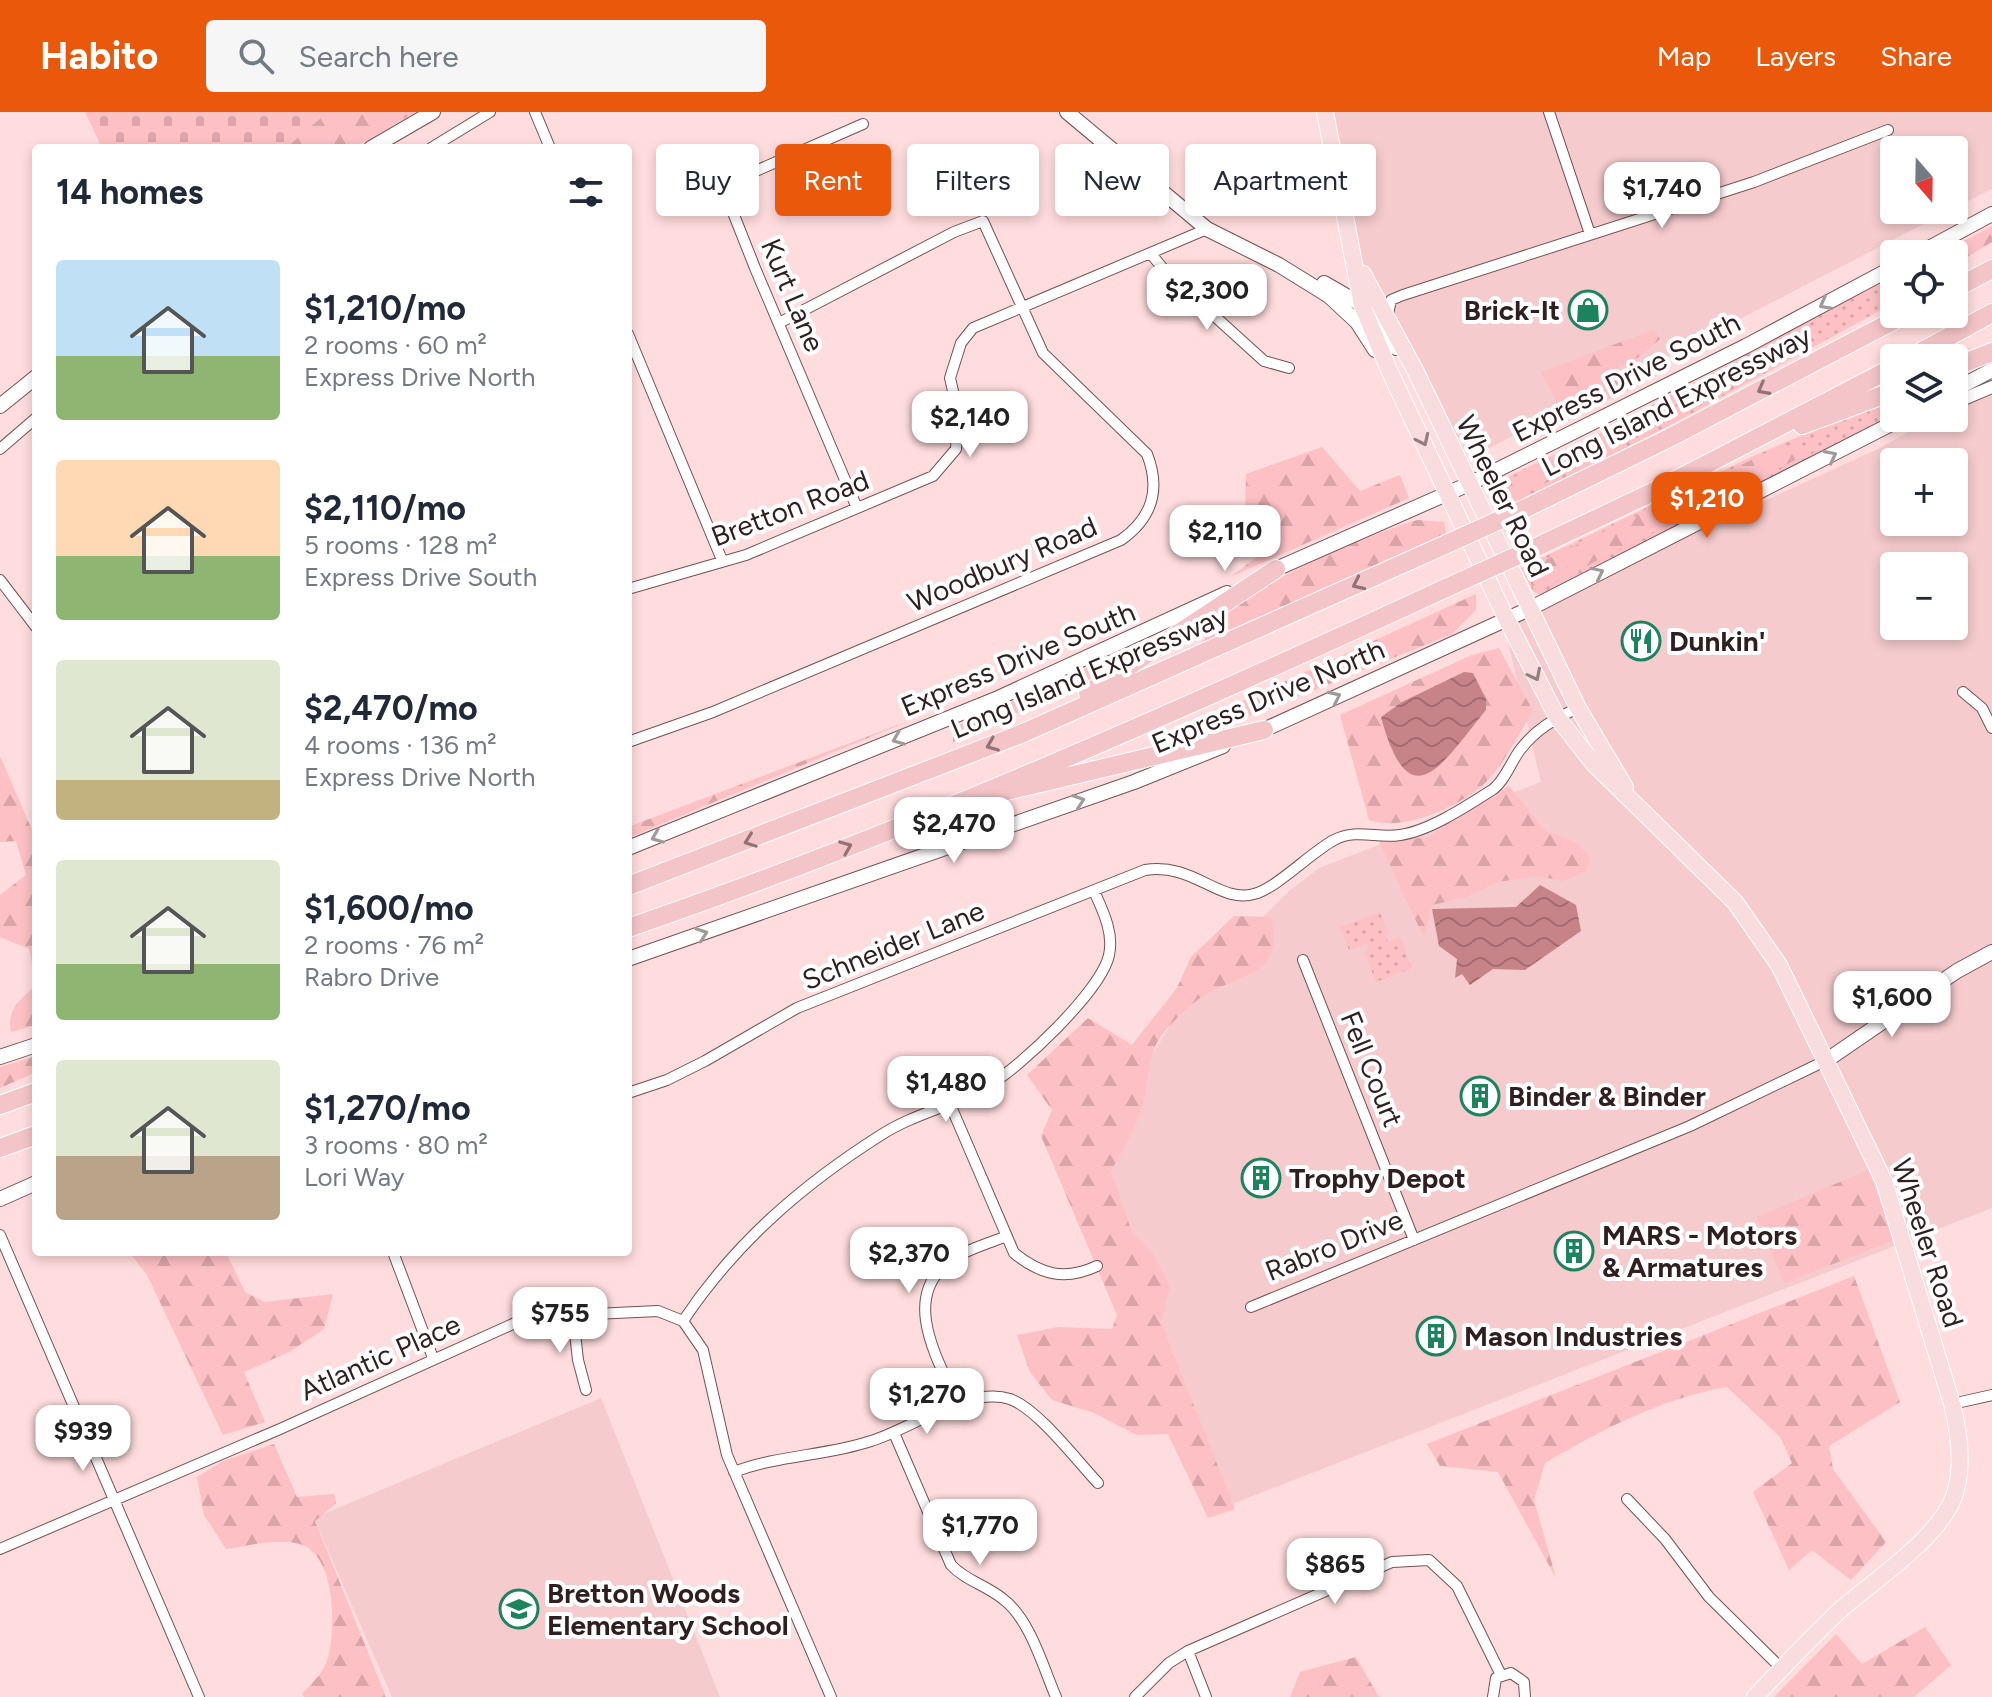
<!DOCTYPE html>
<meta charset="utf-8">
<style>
body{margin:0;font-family:Figtree,sans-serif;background:#f6f6f7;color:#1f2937;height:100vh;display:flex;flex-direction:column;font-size:30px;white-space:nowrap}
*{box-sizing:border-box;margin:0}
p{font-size:26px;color:#747a83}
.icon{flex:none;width:44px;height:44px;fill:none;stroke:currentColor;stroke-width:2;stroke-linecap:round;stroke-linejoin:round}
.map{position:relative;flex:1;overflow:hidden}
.drawer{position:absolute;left:32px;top:32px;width:600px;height:1112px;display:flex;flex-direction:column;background:#fff;border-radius:8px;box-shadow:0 4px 12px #0003}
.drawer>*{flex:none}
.top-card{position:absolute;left:656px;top:32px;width:760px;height:72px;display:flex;gap:16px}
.needle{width:52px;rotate:160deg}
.controls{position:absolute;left:1880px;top:24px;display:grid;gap:16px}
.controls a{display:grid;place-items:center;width:88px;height:88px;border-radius:8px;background:#fff;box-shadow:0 4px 12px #0003;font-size:40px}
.price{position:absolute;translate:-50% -68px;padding:0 18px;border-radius:16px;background:#fff;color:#222;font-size:26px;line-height:52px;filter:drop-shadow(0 2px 4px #0008)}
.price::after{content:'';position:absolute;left:50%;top:48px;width:24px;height:18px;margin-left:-12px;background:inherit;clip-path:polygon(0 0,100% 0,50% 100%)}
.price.selected{background:#ea580c;color:#fff}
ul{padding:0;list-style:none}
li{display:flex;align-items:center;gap:24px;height:200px;padding:0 24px}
li span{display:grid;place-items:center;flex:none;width:224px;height:160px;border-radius:8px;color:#555}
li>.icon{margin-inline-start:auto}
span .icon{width:96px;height:96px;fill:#fffc;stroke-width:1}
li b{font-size:34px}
h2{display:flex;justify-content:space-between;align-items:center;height:96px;padding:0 24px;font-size:34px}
.chip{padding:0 28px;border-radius:8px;background:#fff;box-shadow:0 4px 12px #0003;font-size:28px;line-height:72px}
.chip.selected{background:#ea580c;color:#fff}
header{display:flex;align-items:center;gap:48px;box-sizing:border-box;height:112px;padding:0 40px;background:#ea580c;color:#fff}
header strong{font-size:38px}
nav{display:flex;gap:44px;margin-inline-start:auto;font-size:28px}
.search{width:560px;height:72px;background:#f6f6f7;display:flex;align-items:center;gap:20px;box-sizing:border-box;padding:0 28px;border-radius:8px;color:#747a83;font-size:30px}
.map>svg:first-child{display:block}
</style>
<header>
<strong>Habito</strong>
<div class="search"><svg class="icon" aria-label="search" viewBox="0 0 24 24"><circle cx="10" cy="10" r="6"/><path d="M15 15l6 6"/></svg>Search here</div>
<nav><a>Map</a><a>Layers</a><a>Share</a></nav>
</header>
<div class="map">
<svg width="1992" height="1585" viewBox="0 0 1992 1585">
<defs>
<pattern id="green-dots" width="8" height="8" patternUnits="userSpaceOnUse" patternTransform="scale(2)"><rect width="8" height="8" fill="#fdc0c4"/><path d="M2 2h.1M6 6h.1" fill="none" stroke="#d9a5a8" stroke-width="1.8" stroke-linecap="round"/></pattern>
<pattern id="forest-firs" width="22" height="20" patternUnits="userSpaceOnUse" patternTransform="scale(2)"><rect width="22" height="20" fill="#fdc0c4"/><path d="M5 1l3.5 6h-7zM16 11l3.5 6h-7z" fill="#d9a5a8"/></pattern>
<pattern id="cemetery-stones" width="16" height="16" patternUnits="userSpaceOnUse" patternTransform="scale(2)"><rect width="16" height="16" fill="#fdc0c4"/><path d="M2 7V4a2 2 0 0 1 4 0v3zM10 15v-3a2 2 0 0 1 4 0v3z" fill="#d9a5a8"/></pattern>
<pattern id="water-waves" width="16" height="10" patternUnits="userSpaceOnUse" patternTransform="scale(2)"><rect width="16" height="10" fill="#c68489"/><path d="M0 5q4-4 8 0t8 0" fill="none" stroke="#a16b70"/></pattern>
</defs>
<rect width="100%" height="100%" fill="#ffdcdd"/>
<path fill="#f5cbcd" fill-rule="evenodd" d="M1327,0H1992V77L1954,96V38H1894V98H1951L1470,346L1368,171L1351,114Z
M1992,273V1096L1227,1394L1094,1076L1124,987L1197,871L1288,780L1319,756L1541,670L1503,509L1880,336L1933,306H1954V294ZM1894,350H1954V410H1894ZM1894,454H1954V514H1894Z
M601,1286L720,1585H392L314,1406Z"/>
<path fill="url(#green-dots)" d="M1894,164V191L1674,311L1497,402L1486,375L1598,322Z
M1894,284V302L1541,483L1533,479L1521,456L1749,346Z
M1380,800L1389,822L1385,824L1388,830L1400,825L1412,856L1376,870L1364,840L1369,838L1367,832L1349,838L1340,815Z"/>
<path fill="url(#forest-firs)" d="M326,0H416L354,36H282Z
M1992,114V130L1954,153V142H1939Z
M1814,214L1793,243L1503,393H1496L1492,385V376L1690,279L1788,222Z
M1653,218L1660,227L1639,245L1597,268L1645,271L1565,307L1541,260Z
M1823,334L1535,480L1525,458L1774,337Z
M1322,335L1360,379L1400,363L1409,386L1230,465L1264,440L1245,400L1246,362Z
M1417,408L1444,410L1446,421L1201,532C1208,523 1214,510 1223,503C1268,466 1361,425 1417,408Z
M1476,482V498L1452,522L1258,601L1202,617L1220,599Z
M1499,536L1533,599C1520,620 1501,657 1484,672C1457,696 1403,720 1369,708L1340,603L1472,543Z
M1112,544L1104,559L1084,570L953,630V616Z
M916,606L628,726V715Z
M0,644L36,727V870L29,837L0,825V783L26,763L16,729L0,730Z
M1509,674L1545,719L1572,728L1590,744L1587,759L1563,769L1537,764L1498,770L1466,785L1432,793L1424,826L1378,727L1427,726L1475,692Z
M1234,804L1271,805C1285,863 1244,861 1206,882C1193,890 1175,907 1165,919C1146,941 1150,968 1142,994C1136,1016 1121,1039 1111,1060L1132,1120L1152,1140L1170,1174L1161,1211L1235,1397L1208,1406L1168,1322L1137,1323L1094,1301L1052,1288L1030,1260L1017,1223L1058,1215L1112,1217L1117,1203L1041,1024L1052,998L1027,963L1088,906L1132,933L1177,876L1191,845Z
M36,873V913L11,920C7,896 19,889 36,873Z
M36,944V960L0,976V955Z
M1868,1058L1895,1128L1784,1171L1757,1105Z
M129,1140H226L245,1180L265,1190L333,1182L324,1217L289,1240L244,1260L265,1310L223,1323L147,1163Z
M1854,1164L1900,1290L1829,1334L1833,1357L1886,1430L1851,1468L1812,1438L1789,1458L1753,1380L1792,1351L1780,1325L1727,1275C1662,1286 1601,1318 1545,1351L1534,1388L1556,1466L1498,1360L1440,1354L1427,1332Z
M274,1332L297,1385L334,1382L336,1391L315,1409L386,1585H304L302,1582C309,1574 320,1564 325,1554C337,1526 337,1450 305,1434C283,1424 249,1434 226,1437L204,1403L197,1365L223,1349Z
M1925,1515L1951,1553L1914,1585H1774L1836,1522L1862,1552Z
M1356,1545L1379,1585H1290L1300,1560Z"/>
<path fill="url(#cemetery-stones)" d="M85,0H328L286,36H102Z"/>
<path fill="url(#water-waves)" d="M1464,560L1473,561L1486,587V598C1443,650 1410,712 1381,605L1402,590Z
M1540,773L1576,793L1581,819L1525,858L1493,857L1470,873L1462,862L1455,866L1457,847L1439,834L1432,797L1516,795Z"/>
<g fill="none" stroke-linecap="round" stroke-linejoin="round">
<g stroke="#755153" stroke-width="12">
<path id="minor" d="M535,0L550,36
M1549,0L1590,122
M431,36L490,0
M1151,142L1166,160L1264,249L1289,256
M1388,202L1391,188L1403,183L1754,70L1888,18
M628,222L722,448
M0,337L36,306
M857,396L755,156L732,98V83L749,62L863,12
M0,468L36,515
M628,477L746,443L933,364L956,337L958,301L950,266L961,231L973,216L1207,117
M1963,580L1982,596L1992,616
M628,630L713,600L1121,428C1152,406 1161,378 1147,342L1043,241L983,109L954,120L779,211
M1303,848L1414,1128
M628,981L667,968L705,949L797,896L1145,758C1193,750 1220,792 1254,782C1277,776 1310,741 1334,728C1357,716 1377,727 1400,723C1429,719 1467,694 1492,678C1504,670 1511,650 1520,638C1536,617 1554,607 1578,596
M950,992L1014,1141C1041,1163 1065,1169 1097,1154
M0,1123L199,1585
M393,1140L433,1246
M1251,1195L1690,1014L1827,948
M573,1203L578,1248L586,1278
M683,1209C735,1131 802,1073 881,1023C913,1002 953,994 986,975C1018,958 1102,878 1109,843C1114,821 1103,799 1094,779
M958,1292C938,1248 898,1183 953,1147C968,1137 987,1132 1004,1125
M1952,1292L1992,1283
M894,1321L951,1453C966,1469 986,1473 1003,1487C1030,1507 1043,1555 1056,1585
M734,1360C778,1343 826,1344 871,1329C911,1317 968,1274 1010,1287C1038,1297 1077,1349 1098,1371
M1627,1387L1665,1427L1709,1485L1782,1557
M0,1437L280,1317L515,1211L573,1203L658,1199L683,1209L703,1238L727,1343L831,1585
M1188,1539L1206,1585
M1135,1585L1169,1551L1188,1539L1392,1450L1429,1448L1457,1474L1501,1563
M1493,1585L1496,1566L1511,1561L1524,1570L1525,1585"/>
</g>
<g stroke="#755153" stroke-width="14">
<path id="tertiary" d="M1954,291L1992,275"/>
</g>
<g stroke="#755153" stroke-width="16">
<path id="secondary" d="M1067,0L1207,117L1279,153L1329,184L1357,210L1375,238
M371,36L433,0
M1918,142L1992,102
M1324,171L1362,193L1396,236
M1954,278L1992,258
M0,294L36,265
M1267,461L1469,372L1746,234L1894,155
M1257,621L1529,497L1903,306
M628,736L996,587L1227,481
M628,847L1134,670L1223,634
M0,945L36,933
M1827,948L1957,859L1992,840
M0,1087L36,1071"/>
</g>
<g stroke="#fff" stroke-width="18">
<path id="primary" d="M1325,0L1362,193L1389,258L1506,506L1557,605L1593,651L1735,790L1779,853L1884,1069L1952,1292C1959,1320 1964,1356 1954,1384C1939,1427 1871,1470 1837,1501C1809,1528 1782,1556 1755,1585
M1363,162L1415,258L1578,596L1625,675"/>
</g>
<g stroke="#fff" stroke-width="20">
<path id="motorway" d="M1954,177L1992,157
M1910,246L1992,201
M1954,255L1992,240
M1802,313L1894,279
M1526,396L1669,326L1906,202
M1543,432L1655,379L1894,255
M1088,581L1276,457
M998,681L1264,618
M628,774L1021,622L1429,440
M628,816C907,720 1178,600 1446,476
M0,993L36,980
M0,1036L36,1023"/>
</g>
<use href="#minor" stroke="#fff" stroke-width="10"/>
<use href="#tertiary" stroke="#fff" stroke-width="12"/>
<use href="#secondary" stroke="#fff" stroke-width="14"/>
<use href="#primary" stroke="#f8dcde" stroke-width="16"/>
<use href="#motorway" stroke="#f4c5c8" stroke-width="18"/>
<g stroke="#fff" stroke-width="20" stroke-linecap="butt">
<path id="motorway-bridge" d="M1429,440L1526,396
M1446,476L1543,432"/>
</g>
<use href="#motorway-bridge" stroke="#f4c5c8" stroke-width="18"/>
</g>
<defs><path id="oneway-chevron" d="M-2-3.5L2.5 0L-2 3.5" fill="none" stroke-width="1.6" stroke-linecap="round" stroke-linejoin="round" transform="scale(2)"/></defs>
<g stroke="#a19a9b">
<use href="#oneway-chevron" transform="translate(1825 192) rotate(152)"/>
<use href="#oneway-chevron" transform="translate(1831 344) rotate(-27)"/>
<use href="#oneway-chevron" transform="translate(1598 461) rotate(-26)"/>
<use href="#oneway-chevron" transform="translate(1335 585) rotate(-25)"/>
<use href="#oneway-chevron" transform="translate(898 627) rotate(158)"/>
<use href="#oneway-chevron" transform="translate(1079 689) rotate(-19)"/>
<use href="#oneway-chevron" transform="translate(657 725) rotate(158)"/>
<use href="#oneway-chevron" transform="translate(702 822) rotate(-19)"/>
</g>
<g stroke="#927274">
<use href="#oneway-chevron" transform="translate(1763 277) rotate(152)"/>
<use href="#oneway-chevron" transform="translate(1358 472) rotate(155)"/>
<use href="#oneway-chevron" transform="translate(992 633) rotate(158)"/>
<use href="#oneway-chevron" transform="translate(750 729) rotate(160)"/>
<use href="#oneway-chevron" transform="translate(846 735) rotate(-22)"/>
</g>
<g stroke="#947e7f">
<use href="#oneway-chevron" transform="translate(1423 328) rotate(65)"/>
<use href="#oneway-chevron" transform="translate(1535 563) rotate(63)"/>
</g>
<defs>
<g id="shop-ring" transform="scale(2)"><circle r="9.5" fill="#fff" stroke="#1b845f" stroke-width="1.5"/><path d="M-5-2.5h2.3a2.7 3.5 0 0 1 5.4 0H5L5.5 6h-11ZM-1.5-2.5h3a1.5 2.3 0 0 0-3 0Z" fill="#1b845f"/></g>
<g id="restaurant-ring" transform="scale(2)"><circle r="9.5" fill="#fff" stroke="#1b845f" stroke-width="1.5"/><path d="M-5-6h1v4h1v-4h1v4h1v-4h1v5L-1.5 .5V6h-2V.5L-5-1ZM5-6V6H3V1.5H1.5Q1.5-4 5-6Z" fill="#1b845f"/></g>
<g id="building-ring" transform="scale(2)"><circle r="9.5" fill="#fff" stroke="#1b845f" stroke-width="1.5"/><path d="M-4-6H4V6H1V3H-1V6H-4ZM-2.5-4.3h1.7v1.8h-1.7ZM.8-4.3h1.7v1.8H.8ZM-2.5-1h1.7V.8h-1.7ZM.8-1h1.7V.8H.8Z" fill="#1b845f"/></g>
<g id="school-ring" transform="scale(2)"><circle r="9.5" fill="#fff" stroke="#1b845f" stroke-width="1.5"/><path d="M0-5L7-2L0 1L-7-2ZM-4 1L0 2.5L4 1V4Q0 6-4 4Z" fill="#1b845f"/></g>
</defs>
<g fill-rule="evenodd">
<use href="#shop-ring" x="1588" y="198"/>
<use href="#restaurant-ring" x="1641" y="529"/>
<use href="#building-ring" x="1480" y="984"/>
<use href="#building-ring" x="1261" y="1066"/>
<use href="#building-ring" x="1574" y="1139"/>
<use href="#building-ring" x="1436" y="1224"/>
<use href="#school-ring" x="519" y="1497"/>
</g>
<g text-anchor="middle" stroke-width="8" stroke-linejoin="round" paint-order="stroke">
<g font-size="28" fill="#2f1f20" stroke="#fff">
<text transform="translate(793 183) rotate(67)" y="10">Kurt Lane</text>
<text transform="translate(1626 265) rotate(-27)" y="10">Express Drive South</text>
<text transform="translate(1676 289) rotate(-27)" y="10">Long Island Expressway</text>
<text transform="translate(1503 384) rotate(64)" y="10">Wheeler Road</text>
<text transform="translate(790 396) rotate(-21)" y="10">Bretton Road</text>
<text transform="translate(1002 452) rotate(-23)" y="10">Woodbury Road</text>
<text transform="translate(1018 547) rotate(-23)" y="10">Express Drive South</text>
<text transform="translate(1089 560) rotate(-23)" y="10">Long Island Expressway</text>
<text transform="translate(1268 584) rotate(-23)" y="10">Express Drive North</text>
<text transform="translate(893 833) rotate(-22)" y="10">Schneider Lane</text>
<text transform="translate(1372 957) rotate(68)" y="10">Fell Court</text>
<text transform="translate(1928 1131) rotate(72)" y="10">Wheeler Road</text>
<text transform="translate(1334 1133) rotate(-22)" y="10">Rabro Drive</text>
<text transform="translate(380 1245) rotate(-24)" y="10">Atlantic Place</text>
</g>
<g font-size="28" font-weight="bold" fill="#2f1f20" stroke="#fff" text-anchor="start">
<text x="1560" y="208" text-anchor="end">Brick-It</text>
<text x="1669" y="539">Dunkin'</text>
<text x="1508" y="994">Binder &amp; Binder</text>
<text x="1289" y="1076">Trophy Depot</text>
<text x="1602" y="1133">MARS - Motors<tspan x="1602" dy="32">&amp; Armatures</tspan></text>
<text x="1464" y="1234">Mason Industries</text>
<text x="547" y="1491">Bretton Woods<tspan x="547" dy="32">Elementary School</tspan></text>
</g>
</g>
</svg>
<div class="controls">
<a><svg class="needle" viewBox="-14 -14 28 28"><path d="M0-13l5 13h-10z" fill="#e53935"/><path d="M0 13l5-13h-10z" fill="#747a83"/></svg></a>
<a><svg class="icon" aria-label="locate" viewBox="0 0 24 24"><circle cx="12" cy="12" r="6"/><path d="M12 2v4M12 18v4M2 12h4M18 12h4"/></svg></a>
<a><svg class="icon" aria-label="layers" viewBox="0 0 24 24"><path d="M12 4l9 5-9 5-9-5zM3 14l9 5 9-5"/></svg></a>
<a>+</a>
<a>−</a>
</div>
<b class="price" style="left:1662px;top:118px">$1,740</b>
<b class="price" style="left:1207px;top:220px">$2,300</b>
<b class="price" style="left:970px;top:347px">$2,140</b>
<b class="price selected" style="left:1707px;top:428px">$1,210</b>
<b class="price" style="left:1225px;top:461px">$2,110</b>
<b class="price" style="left:954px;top:753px">$2,470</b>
<b class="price" style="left:1892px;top:927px">$1,600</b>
<b class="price" style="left:946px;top:1012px">$1,480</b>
<b class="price" style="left:909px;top:1183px">$2,370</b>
<b class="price" style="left:560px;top:1243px">$755</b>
<b class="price" style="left:927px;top:1324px">$1,270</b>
<b class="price" style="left:83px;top:1361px">$939</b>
<b class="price" style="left:980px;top:1455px">$1,770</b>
<b class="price" style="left:1335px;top:1494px">$865</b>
<div class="top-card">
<a class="chip">Buy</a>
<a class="chip selected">Rent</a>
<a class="chip">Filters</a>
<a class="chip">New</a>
<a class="chip">Apartment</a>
</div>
<section class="drawer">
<h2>14 homes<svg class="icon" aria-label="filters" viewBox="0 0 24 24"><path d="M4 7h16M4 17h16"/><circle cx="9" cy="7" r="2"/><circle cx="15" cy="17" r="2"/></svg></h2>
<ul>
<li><span style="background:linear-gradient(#bfe0f5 60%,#8fb573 0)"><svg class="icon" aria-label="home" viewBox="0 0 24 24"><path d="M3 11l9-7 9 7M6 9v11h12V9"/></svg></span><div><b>$1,210/mo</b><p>2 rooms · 60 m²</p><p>Express Drive North</p></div></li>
<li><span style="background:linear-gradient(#ffd9b3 60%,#8fb573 0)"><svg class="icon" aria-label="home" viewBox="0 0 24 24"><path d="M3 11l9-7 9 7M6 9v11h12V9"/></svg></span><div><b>$2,110/mo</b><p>5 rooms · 128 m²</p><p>Express Drive South</p></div></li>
<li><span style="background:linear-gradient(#dfe7d0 75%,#c2b280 0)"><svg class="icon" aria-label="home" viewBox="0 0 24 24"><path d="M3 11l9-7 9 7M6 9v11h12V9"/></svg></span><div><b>$2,470/mo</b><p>4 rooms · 136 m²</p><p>Express Drive North</p></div></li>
<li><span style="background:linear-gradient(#dfe7d0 65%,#8fb573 0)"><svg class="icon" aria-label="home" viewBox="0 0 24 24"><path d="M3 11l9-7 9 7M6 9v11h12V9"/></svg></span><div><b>$1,600/mo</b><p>2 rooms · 76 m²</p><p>Rabro Drive</p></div></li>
<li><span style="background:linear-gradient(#dfe7d0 60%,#b9a48a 0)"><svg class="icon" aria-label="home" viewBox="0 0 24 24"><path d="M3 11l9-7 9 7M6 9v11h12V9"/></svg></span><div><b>$1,270/mo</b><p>3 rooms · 80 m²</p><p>Lori Way</p></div></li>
</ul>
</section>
</div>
